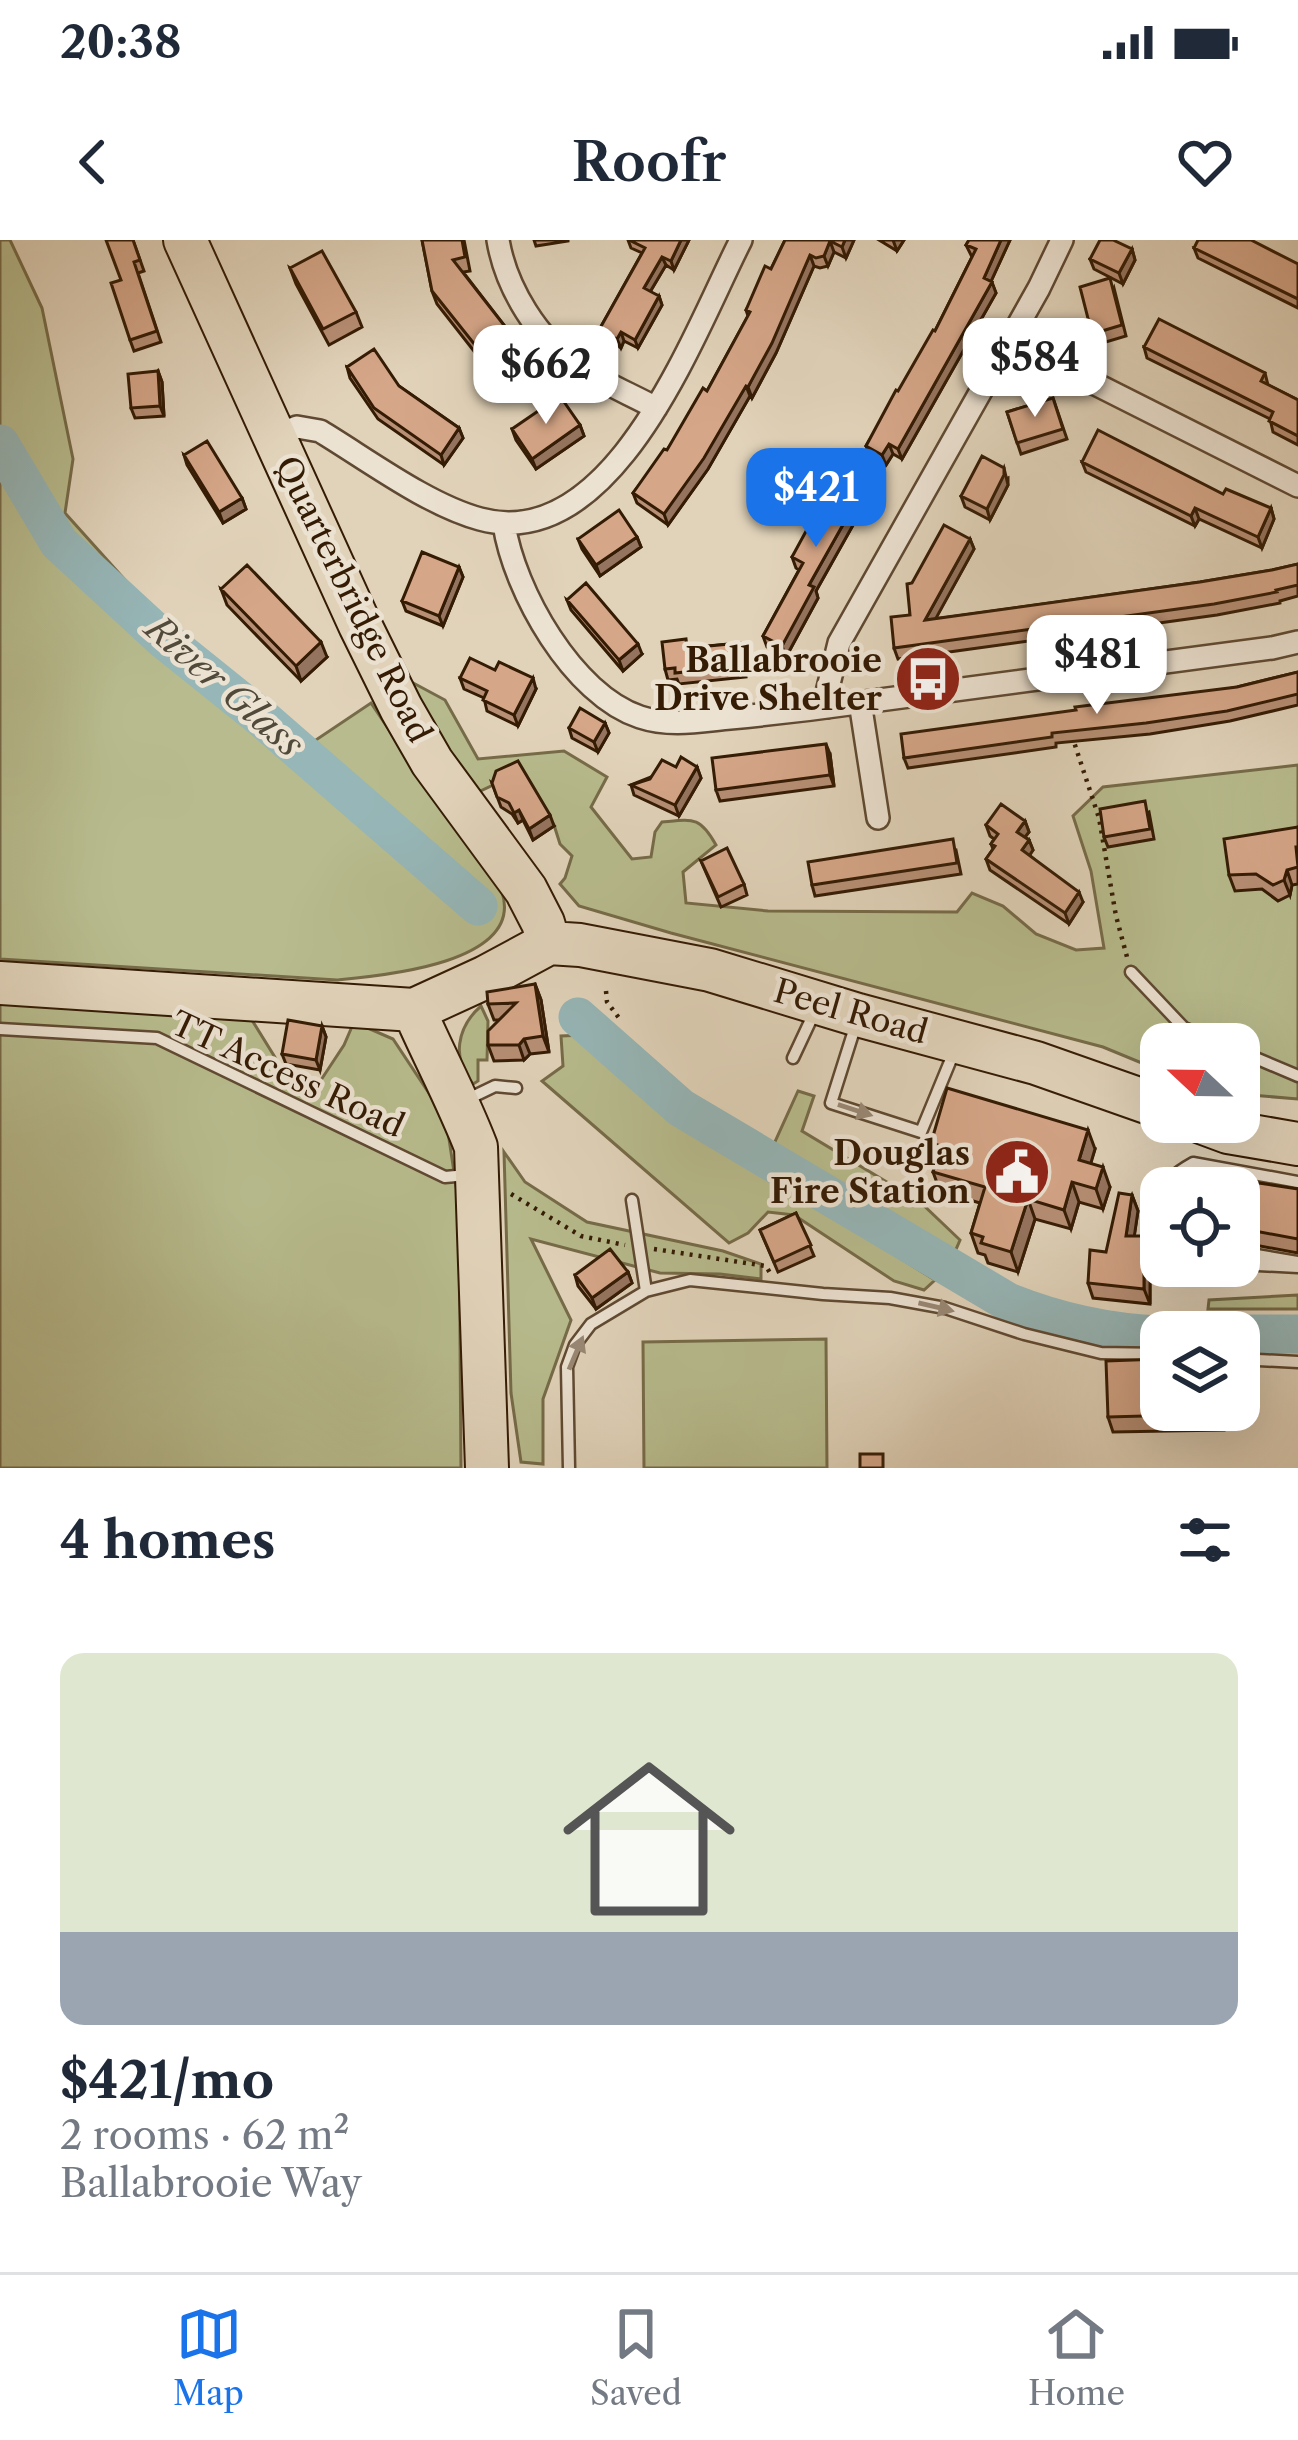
<!DOCTYPE html>
<meta charset="utf-8">
<style>
body{margin:0;font-family:"Libre Caslon Text",serif;background:#f2f2f3;color:#1f2937;height:100vh;display:flex;flex-direction:column;font-size:45px;white-space:nowrap}
*{box-sizing:border-box;margin:0}
p{font-size:39px;color:#747a83}
.icon{flex:none;width:66px;height:66px;fill:none;stroke:currentColor;stroke-width:2;stroke-linecap:round;stroke-linejoin:round}
.map{position:relative;height:1228px;overflow:hidden}
.details{display:flex;flex-direction:column;background:#fff;flex:1}
.details>*{flex:none}
.needle{width:78px;rotate:292deg}
.tools{position:absolute;left:1140px;top:783px;display:grid;gap:24px}
.tools a{display:grid;place-items:center;width:120px;height:120px;border-radius:24px;background:#fff;box-shadow:0 12px 48px #0002;font-size:60px}
.price{position:absolute;translate:-50% -102px;padding:0 27px;border-radius:24px;background:#fff;color:#222;font-size:39px;line-height:78px;filter:drop-shadow(0 3px 6px #0008)}
.price::after{content:'';position:absolute;left:50%;top:72px;width:36px;height:27px;margin-left:-18px;background:inherit;clip-path:polygon(0 0,100% 0,50% 100%)}
.price.on{background:#1a73e8;color:#fff}
ul{padding:0;list-style:none}
li{display:grid;align-content:center;gap:24px;height:636px;padding:0 60px}
li span{display:grid;place-items:center;height:372px;border-radius:24px;color:#555}
li>.icon{margin-inline-start:auto}
span .icon{width:216px;height:216px;fill:#fffc;stroke-width:1}
li b{font-size:51px}
h2{display:flex;justify-content:space-between;align-items:center;height:144px;padding:0 60px;font-size:51px}
.status{display:flex;justify-content:space-between;align-items:center;height:84px;padding:0 60px;background:#fff;direction:ltr}
.status svg{height:33px;fill:currentColor}
header{display:flex;justify-content:space-between;align-items:center;height:156px;padding:0 60px;background:#fff;font-size:54px;font-weight:600}
.tab-bar{display:flex;justify-content:space-around;align-items:center;height:168px;border-top:3px solid #e0e1e3;background:#fff;font-size:33px;color:#747a83}
.tab-bar a{display:grid;justify-items:center;gap:6px}
.tab-bar .on{color:#1a73e8}
.map>svg:first-child{display:block}
</style>
<div class="status"><b>20:38</b><svg viewBox="0 0 49 12"><path d="M0 12V9h3v3zM5 12V6h3v6zM10 12V3h3v9zM15 12V0h3v12zM26 1h20v11H26zM47 4h2v5h-2z"/></svg></div>
<header><svg class="icon" aria-label="back" viewBox="0 0 24 24"><path d="M15 5l-7 7 7 7"/></svg>Roofr<svg class="icon" aria-label="heart" viewBox="0 0 24 24"><path d="M12 20l-8-8c-3-5 5-10 8-4 3-6 11-1 8 4z"/></svg></header>
<div class="map">
<svg width="1298" height="1228" viewBox="0 0 1298 1228">
<rect width="100%" height="100%" fill="#e1d3ba"/>
<filter id="stains"><feTurbulence type="fractalNoise" baseFrequency=".00167" numOctaves="4"/><feColorMatrix values="0 0 0 0 .2 0 0 0 0 .09 0 0 0 0 .02 0 0 0 .5 -.17"/></filter>
<radialGradient id="worn" r=".72"><stop offset=".6" stop-color="#630" stop-opacity="0"/><stop offset="1" stop-color="#630" stop-opacity=".3"/></radialGradient>
<path fill="#b7bb8d" stroke="#766b48" stroke-width="3" d="M0,0H10L42,68L73,219L65,273L258,488L313,502L371,463C400,506 428,550 459,593C472,611 495,631 502,652C525,724 380,736 337,740L0,719Z
M404,438L445,460L478,519L564,511L607,537L591,567L632,619L651,617L655,592L662,582C693,579 700,576 716,605L683,632L686,663L768,671L957,672L972,653L1003,666L1036,694L1076,710L1104,708L1091,631L1073,576L1103,547L1298,525V859L1239,854V804H1161V831L1103,807L671,693L579,666L560,644L565,638L572,616L560,604L554,585L521,532L476,553Z
M0,762L250,777L286,835L321,840L344,805L354,782L393,799L446,879L459,965L461,1228H0Z
M481,766L488,781L487,820H478V841L473,844C451,819 457,787 481,766Z
M585,795L679,880L935,1040L924,1050L894,1041L794,975L768,972L748,993L729,1003L542,841L563,826L561,796Z
M798,851L814,856L802,891L920,962L960,1000L954,1014L774,904Z
M504,912L525,942L587,982L723,1011L761,1024V1039L720,1034L660,1033L531,999L571,1080L543,1159V1224L521,1222L511,1153Z
M1298,1055V1069H1208L1209,1060Z
M826,1099L827,1228H644L643,1102Z"/>
<g fill="none" stroke-linecap="round" stroke-linejoin="round">
<path stroke="#96b6b7" stroke-width="39" d="M0,204L59,303L162,398L263,479L478,666
M578,777L681,868L1008,1062C1058,1082 1107,1093 1161,1095
M1239,1094H1298"/>
<g stroke="#5f4932" stroke-width="15">
<path id="lane" d="M1131,732L1184,788L1222,804
M856,784L831,863L921,892L954,812
M0,789L157,798L445,937L467,935
M1239,811L1298,836
M793,818L815,771
M468,859L495,846L516,848
M1184,948L1200,939H1214
M632,960L646,1051
M1161,1000C1143,962 1161,941 1193,923L1298,942
M1239,1012L1298,1022
M1239,1024L1298,1027
M1239,1119L1298,1122
M569,1228L567,1127L575,1105L591,1084L646,1051L690,1040L823,1054L890,1058L945,1068L1024,1094L1101,1113L1161,1114"/>
</g>
<g stroke="#5f4932" stroke-width="26">
<path id="street" d="M498,0C506,48 538,100 579,127C603,143 630,154 656,168
M1010,101L1298,246
M276,195L297,187L320,191C368,220 428,265 480,279C614,316 695,90 741,0
M504,284C514,351 573,455 640,477C670,487 700,481 730,478C772,474 815,469 857,463C995,445 1133,427 1272,408L1298,402
M860,462L878,578
M828,467L827,452L839,403L1039,48L1062,0"/>
</g>
<g stroke="#341b04" stroke-width="46">
<path id="highway" d="M185,0L360,385L401,468L432,522L526,650L543,683L549,703
M0,743L414,770L486,737L549,703L580,705L710,730L858,775L1036,823L1161,867
M414,770C434,816 458,860 476,907L487,1228
M1201,882L1228,892L1298,904"/>
</g>
<path stroke="#341b04" stroke-width="4.5" stroke-dasharray="3 6" stroke-linecap="butt" d="M1072,496L1099,578L1116,676L1127,717
M606,751L607,762L619,778
M511,954L581,996L625,1005
M654,1009L766,1026L770,1033"/>
<use href="#lane" stroke="#ece2d2" stroke-width="10"/>
<use href="#street" stroke="#ece2d2" stroke-width="21"/>
<use href="#highway" stroke="#e1d3ba" stroke-width="42"/>
</g>
<path fill="#b78f75" stroke="#341b04" stroke-width="3" d="M133,0L144,31L138,33L161,102L134,111L130,100L121,40Z
M422,0H464L470,31L463,32L507,89L512,102L484,124L437,64L432,51Z
M534,0H568V1L536,6Z
M628,0H689L674,30L666,25L650,52L659,56L662,65L638,108L624,101L621,108L603,98L599,90L642,13L631,8Z
M785,0H854L846,18L834,12L828,26L820,28L814,26L776,113L752,158L750,156L708,229L668,285L637,263L633,253L667,210L707,151L748,76L746,70L771,29Z
M879,0H904L897,11Z
M969,0H1010L991,41L996,53L902,219L893,214L886,225L870,217L866,206L935,91L972,17L966,5Z
M1194,8L1298,24V68L1198,18Z
M1132,9L1135,20L1123,44L1094,29L1090,19Z
M290,28L356,72L362,87L329,105L296,44Z
M1114,48L1126,96L1096,105L1092,94Z
M1144,107L1265,133L1268,145L1298,160V205L1273,192L1270,179L1147,118Z
M347,127L399,146L459,188L463,198L444,225L378,179L350,138Z
M158,131L162,142L164,176L135,178L131,168Z
M1053,158L1067,199L1021,214L1007,172Z
M580,185L584,196L536,229L516,200L512,189Z
M184,215L242,258L246,269L223,283L187,225Z
M1082,222L1271,268L1274,279L1262,308L1199,279L1195,286L1086,232Z
M1008,238V245L990,280L965,267L961,256Z
M867,242L871,253L816,351L818,358L786,417L767,407L763,396L799,330L796,328L792,317Z
M637,297L641,307L600,336L582,309L578,299Z
M970,299L974,309L935,379L1200,342L1272,330L1298,324V356L1280,361V363L1217,375L898,419L894,408L910,375L912,343Z
M459,327L463,337L443,386L406,371L402,361Z
M221,349L327,417L301,441L227,365Z
M567,360L642,414L623,431L571,370Z
M740,403L744,413L746,437L679,444L677,439L668,440L665,429L689,408Z
M1298,432V465L1230,481L1150,494L1056,503V507L908,528L904,518L1237,447Z
M460,438L536,449L518,486L487,471L484,458L464,449Z
M605,483L609,493L598,512L572,498L569,488Z
M830,514L834,546L720,561L716,550Z
M676,527H697L701,538L679,576L634,555L631,545Z
M492,543L554,586L533,600L523,580L518,583L512,574L501,567Z
M1149,572L1154,599L1108,607L1104,597Z
M1025,581L1029,592L1025,597L1029,600L1033,610L1029,615L1083,662L1069,684L990,630L986,619L993,609L991,604L994,599L990,596L986,585Z
M1298,587V644L1292,645L1290,655L1278,661L1262,649L1235,651L1229,635Z
M956,610L961,634L815,656L812,645Z
M701,621L744,644L747,655L721,667Z
M535,744L541,760L549,812L530,814L524,820L494,821L488,805L500,780H494L488,764Z
M322,786L326,797L320,830L286,824L282,814Z
M931,903L1095,909L1090,924L1110,947L1103,969L1079,962L1071,989L1035,979L1018,1032L988,1023L985,1015L978,1013L971,993L980,963L940,951L933,932L937,919Z
M1239,948L1298,949V1013L1239,1002Z
M1132,955L1138,971L1134,996L1150,1012V1064L1093,1058L1088,1043L1106,1012Z
M796,973L814,1016L778,1032L760,990Z
M628,1032L632,1043L596,1069L578,1046L575,1035Z
M1161,1170H1223L1224,1190L1113,1192L1108,1177Z"/>
<path fill="#95745f" stroke="#341b04" stroke-width="3" d="M681,0H689L674,30L671,21Z
M845,0H854L846,18L842,7Z
M893,0H904L897,11Z
M1001,0H1010L988,48L984,38Z
M830,1L834,12L828,26L824,16Z
M1132,9L1135,20L1123,44L1119,33Z
M810,15L814,26L776,113L752,158L748,147Z
M662,17L666,25L647,57L644,48Z
M992,42L996,53L902,219L898,209Z
M659,56L662,65L638,108L635,100Z
M507,89L512,102L484,124L479,110Z
M621,92L624,101L621,108L617,99Z
M158,131L162,142L164,176L160,166Z
M746,146L750,156L708,229L668,285L664,274Z
M580,185L584,196L536,229L532,219Z
M459,188L463,198L444,225L441,215Z
M889,204L893,214L886,225L882,215Z
M1004,228L1008,245L990,280L987,269Z
M867,242L871,253L816,351L818,358L786,417L782,406L809,345Z
M242,258L246,269L223,283L219,272Z
M1195,268L1199,279L1195,286L1191,276Z
M1271,268L1274,279L1262,308L1258,297Z
M637,297L641,307L600,336L596,325Z
M970,299L974,309L929,391L925,380Z
M459,327L463,337L443,386L439,376Z
M321,402L327,417L301,441L296,426Z
M638,404L642,414L623,431L619,420Z
M533,438L536,449L518,486L514,475Z
M605,483L609,493L598,512L594,502Z
M826,504L830,514L834,546L830,535Z
M697,527L701,538L679,576L675,565Z
M519,570L523,580L518,583L514,573Z
M550,575L554,586L533,600L529,589Z
M1025,581L1029,592L1021,602L1017,592Z
M1029,600L1033,610L1026,621L1022,610Z
M1287,630L1292,645L1290,655L1284,640Z
M1079,652L1083,662L1069,684L1065,673Z
M535,744L541,760L549,812L543,796Z
M322,786L326,797L320,830L316,820Z
M524,799L530,814L524,820L519,805Z
M1088,890L1095,909L1086,940L1079,920Z
M1103,927L1110,947L1103,969L1096,949Z
M1072,942L1079,962L1071,989L1064,970Z
M1132,955L1138,971L1132,1012L1126,996Z
M1028,959L1035,979L1018,1032L1011,1012Z
M1144,996L1150,1012V1064L1144,1049Z
M628,1032L632,1043L596,1069L592,1058Z
M1218,1170H1223L1224,1190L1218,1174Z"/>
<path fill="#d5a688" stroke="#341b04" stroke-width="3" d="M106,0H133L140,20L134,22L157,91L130,100L111,43L121,40Z
M422,0H462L465,17L453,20L507,89L479,110L432,51Z
M629,0H681L671,21L662,17L644,48L659,56L635,100L621,92L617,99L599,90L645,8Z
M785,0H845L842,7L830,1L824,16L816,18L810,15L772,103L748,147L746,146L704,218L664,274L633,253L664,209L667,210L703,148L707,151L750,72L746,70L765,26L771,29Z
M969,0H1001L984,38L992,42L898,209L889,204L882,215L866,206L896,150L898,151L933,90L935,91L976,9L966,5Z
M1100,0H1113L1132,9L1119,33L1090,19Z
M1198,0H1251L1298,24V59L1194,8Z
M322,11L356,72L323,89L290,28Z
M1110,38L1122,85L1092,94L1080,47Z
M1159,79L1265,133L1261,141L1298,160V196L1269,181L1273,172L1144,107Z
M374,109L399,146L459,188L441,215L374,168L347,127Z
M158,131L160,166L131,168L128,134Z
M560,156L580,185L532,219L512,189Z
M1053,158L1063,189L1017,203L1007,172Z
M1098,190L1223,254L1226,249L1271,268L1258,297L1195,268L1191,276L1082,222Z
M207,201L242,258L219,272L184,215Z
M982,216L1004,228V235L987,269L961,256Z
M841,227L867,242L809,345L814,347L782,406L763,396L803,323L792,317Z
M619,270L637,297L596,325L578,299Z
M944,285L970,299L925,380L1200,342L1272,330L1298,324V345L1276,350L1277,352L1214,364L894,408L891,377L910,375L907,344L912,343Z
M422,312L459,327L439,376L402,361Z
M247,325L321,402L296,426L221,349Z
M586,343L638,404L619,420L567,360Z
M686,399L687,408L740,403L742,426L675,433V428L665,429L662,402Z
M470,418L495,430L499,422L533,438L514,475L483,460L487,451L460,438Z
M1298,432V454L1227,471L1146,483L1052,493V497L904,518L901,494L1076,470L1075,467L1237,447Z
M580,468L605,483L594,502L569,488Z
M826,504L830,535L716,550L712,518Z
M681,517L697,527L675,565L631,545L650,539L662,520L676,527Z
M518,521L550,575L529,589L519,570L514,573L509,563L497,557L492,543L496,531Z
M1145,561L1150,589L1104,597L1100,569Z
M1001,564L1025,581L1017,592L1029,600L1022,610L1079,652L1065,673L986,619L995,606L991,604L998,594L986,585Z
M1298,587V607H1296L1298,627L1287,630L1284,640L1273,645L1256,634L1229,635L1224,599Z
M953,599L957,623L812,645L808,622Z
M727,608L744,644L718,657L701,621Z
M535,744L543,796L524,799L519,805H488V791L516,763L488,764L487,752Z
M288,780L322,786L316,820L282,814Z
M947,848L1088,890L1079,920L1103,927L1096,949L1072,942L1064,970L1028,959L1011,1012L981,1003L983,997L971,993L985,947L933,932L941,906L931,903Z
M1205,935L1298,949V999L1239,988V948H1203Z
M1119,953L1132,955L1126,996H1144V1049L1088,1043L1090,1010L1106,1012Z
M796,973L811,1005L774,1022L760,990Z
M610,1009L628,1032L592,1058L575,1035Z
M1161,1119V1170H1218V1174L1108,1177L1106,1121Z
M860,1214H883V1228H860Z"/>
<defs><path id="oneway-solid" d="M-6-.8H1V-3.2L6.5 0L1 3.2V.8H-6Z" transform="scale(3)"/></defs>
<g fill="#998875">
<use href="#oneway-solid" transform="translate(855 870) rotate(18)"/>
<use href="#oneway-solid" transform="translate(936 1067) rotate(13)"/>
<use href="#oneway-solid" transform="translate(576 1113) rotate(-67)"/>
</g>
<defs>
<g id="bus-disc" transform="scale(3.45)"><circle r="9.5" fill="#8f2418" stroke="#ece2d2"/><path d="M-5-6H5V4H4V6H2V4H-2V6H-4V4H-5ZM-3.5-4V0h7V-4ZM-3.5 1.2v1.5H-2V1.2ZM2 1.2v1.5H3.5V1.2Z" fill="#fff"/></g>
<g id="civic-disc" transform="scale(3.45)"><circle r="9.5" fill="#8f2418" stroke="#ece2d2"/><path d="M-.6-6.5H3V-4.5H.6V-3L4-1V1h2V6H-6V1h2V-1L-.6-3ZM-1.2 2.5V6h2.4V2.5Z" fill="#fff"/></g>
</defs>
<g fill-rule="evenodd">
<use href="#bus-disc" x="928" y="439"/>
<use href="#civic-disc" x="1017" y="932"/>
</g>
<g text-anchor="middle" stroke-width="9" stroke-linejoin="round" paint-order="stroke">
<g font-size="33" fill="#341b04" stroke="#ece2d2">
<text transform="translate(354 359) rotate(64)" y="12">Quarterbridge Road</text>
<text transform="translate(851 771) rotate(16)" y="12">Peel Road</text>
<text transform="translate(288 834) rotate(25)" y="12">TT Access Road</text>
</g>
<g font-size="33" font-weight="bold" fill="#341b04" stroke="#ece2d2" text-anchor="end">
<text x="882" y="432">Ballabrooie<tspan x="882" dy="38">Drive Shelter</tspan></text>
<text x="970" y="925">Douglas<tspan x="970" dy="38">Fire Station</tspan></text>
</g>
<g font-size="36" font-style="italic" fill="#514a3a" stroke="#ece2d2">
<text transform="translate(225 446) rotate(41)" y="13">River Glass</text>
</g>
</g>
<rect width="100%" height="100%" filter="url(#stains)"/>
<rect width="100%" height="100%" fill="url(#worn)"/>
</svg>
<div class="tools">
<a><svg class="needle" viewBox="-14 -14 28 28"><path d="M0-13l5 13h-10z" fill="#e53935"/><path d="M0 13l5-13h-10z" fill="#747a83"/></svg></a>
<a><svg class="icon" aria-label="locate" viewBox="0 0 24 24"><circle cx="12" cy="12" r="6"/><path d="M12 2v4M12 18v4M2 12h4M18 12h4"/></svg></a>
<a><svg class="icon" aria-label="layers" viewBox="0 0 24 24"><path d="M12 4l9 5-9 5-9-5zM3 14l9 5 9-5"/></svg></a>
</div>
<b class="price" style="left:1035px;top:180px">$584</b>
<b class="price" style="left:546px;top:187px">$662</b>
<b class="price on" style="left:816px;top:310px">$421</b>
<b class="price" style="left:1097px;top:477px">$481</b>
</div>
<section class="details">
<h2>4 homes<svg class="icon" aria-label="filters" viewBox="0 0 24 24"><path d="M4 7h16M4 17h16"/><circle cx="9" cy="7" r="2"/><circle cx="15" cy="17" r="2"/></svg></h2>
<ul>
<li><span style="background:linear-gradient(#dfe7d0 75%,#9aa5b1 0)"><svg class="icon" aria-label="home" viewBox="0 0 24 24"><path d="M3 11l9-7 9 7M6 9v11h12V9"/></svg></span><div><b>$421/mo</b><p>2 rooms · 62 m²</p><p>Ballabrooie Way</p></div></li>
</ul>
</section>
<nav class="tab-bar">
<a class="on"><svg class="icon" aria-label="map" viewBox="0 0 24 24"><path d="M3 6l6-2 6 2 6-2v14l-6 2-6-2-6 2zM9 4v14M15 6v14"/></svg>Map</a>
<a><svg class="icon" aria-label="saved" viewBox="0 0 24 24"><path d="M7 4h10v16l-5-4-5 4z"/></svg>Saved</a>
<a><svg class="icon" aria-label="home" viewBox="0 0 24 24"><path d="M3 11l9-7 9 7M6 9v11h12V9"/></svg>Home</a>
</nav>
